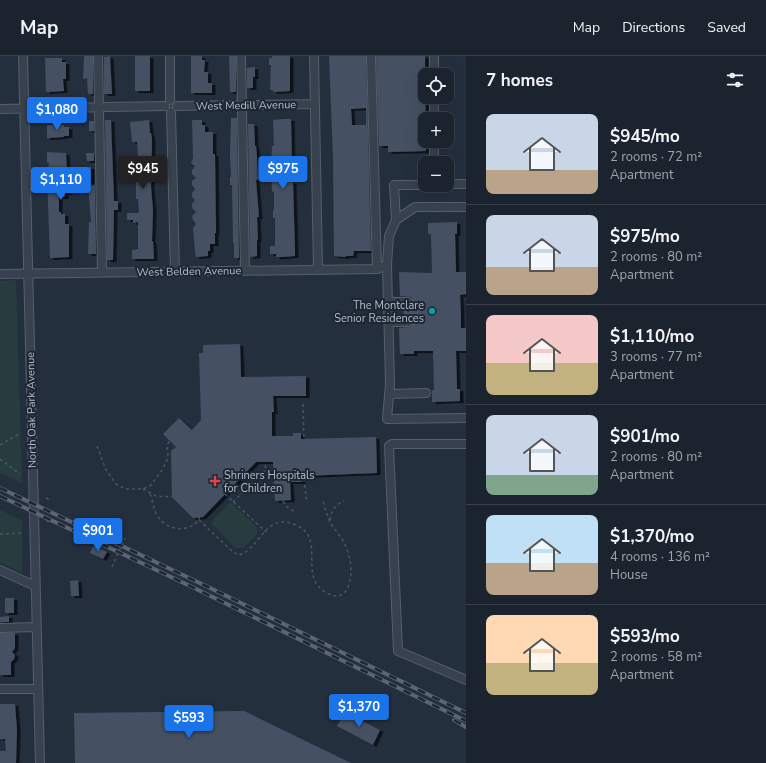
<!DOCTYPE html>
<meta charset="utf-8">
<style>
body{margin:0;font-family:"Nunito Sans",sans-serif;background:#242b36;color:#f1f3f6;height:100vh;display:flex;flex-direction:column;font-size:15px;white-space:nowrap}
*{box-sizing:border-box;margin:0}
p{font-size:13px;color:#a0a4aa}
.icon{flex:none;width:22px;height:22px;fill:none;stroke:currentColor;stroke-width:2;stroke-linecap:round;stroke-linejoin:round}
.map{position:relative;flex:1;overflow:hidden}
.drawer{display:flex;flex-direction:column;background:#1b232e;width:300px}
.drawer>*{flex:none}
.controls{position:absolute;left:418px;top:12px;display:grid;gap:8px}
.controls a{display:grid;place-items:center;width:36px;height:36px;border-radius:8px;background:#1b232e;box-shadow:0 4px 16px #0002,0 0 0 1px #39404a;font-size:20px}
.price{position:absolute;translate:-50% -34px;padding:0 9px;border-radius:4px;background:#1a73e8;color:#fff;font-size:13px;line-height:26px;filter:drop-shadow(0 1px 2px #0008)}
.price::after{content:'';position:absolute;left:50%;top:24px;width:12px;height:9px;margin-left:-6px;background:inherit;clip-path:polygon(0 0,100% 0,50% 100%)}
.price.on{background:#222;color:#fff}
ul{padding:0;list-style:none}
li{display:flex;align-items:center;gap:12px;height:100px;padding:0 20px}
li+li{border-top:1px solid #39404a}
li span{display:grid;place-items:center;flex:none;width:112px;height:80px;border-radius:8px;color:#555}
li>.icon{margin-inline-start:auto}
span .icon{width:48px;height:48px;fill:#fffc;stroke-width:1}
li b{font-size:17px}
h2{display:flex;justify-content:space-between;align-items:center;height:48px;padding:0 20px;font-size:17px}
header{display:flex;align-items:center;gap:24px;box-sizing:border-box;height:56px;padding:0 20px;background:#1b232e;border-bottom:1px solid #39404a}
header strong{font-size:19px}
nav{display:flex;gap:22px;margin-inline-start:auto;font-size:14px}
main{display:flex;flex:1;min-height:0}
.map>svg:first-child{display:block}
</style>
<header>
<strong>Map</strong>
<nav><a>Map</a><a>Directions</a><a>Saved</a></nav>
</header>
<main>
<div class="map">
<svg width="466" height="707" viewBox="0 0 466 707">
<defs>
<filter id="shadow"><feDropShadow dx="3.5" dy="2" stdDeviation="0" flood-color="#0009"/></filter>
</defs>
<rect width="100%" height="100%" fill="#242f3e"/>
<path fill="#263c3f" d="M16,224L22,427L0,417V225Z
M230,446L257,471V478L243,492H235L212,468V465Z
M0,454L22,464V517L0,506Z"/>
<path fill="#455162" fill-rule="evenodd" filter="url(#shadow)" d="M84,0H93V38H88L87,22L83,23Z
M110,0L112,38H104V1Z
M135,0H150V35H135Z
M191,0H202V4H205L204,16H208V27H212V37H191Z
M229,0H236V36H230Z
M272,0H290V35L273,36V34H270L271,9H269V2H272Z
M329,0H366L371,195H354L353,200H346V201L334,200L333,103ZM366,52V69H352L351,53Z
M376,0H425L426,95L388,96V90H379Z
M45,2H62V6H66V23H63L64,35L46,36Z
M255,11V21H253V32H247V12Z
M231,62H237L239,202H234V187H233L232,129H230V121H231L230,98Z
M284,63H291L292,112H291V126H293L295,196V200L283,201H276V198H270V190H275V162H273V154H274V136L272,135L271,115L272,90H274L273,64Z
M105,64H111L114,145H118V154H114L113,204H107Z
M149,64L150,77H151L152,83L151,131L153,154L152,185H153L154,203H132V194L138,193V166L133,167V164H127V157H139L138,143H136V120H134V109H131V103H134V100H138L137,86H132L130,66Z
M192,64H202V69H205V76H213V98H215L216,177H215V188H210V195H208V200L196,201L195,196L193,172L196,168L193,164L192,160L196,156L192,152V148L195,144L192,141V137L195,133L192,129V125L196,122L192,118V114L195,110L191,107L193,102Z
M89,65H94V75H89Z
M248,68H254L255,90H256L257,102L258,124H256L259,161H257L258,184H257V200L250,201Z
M47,69H64V71H69V80H64V81L47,82Z
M47,96L66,97L67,116L81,115V111H91V126H72V129H68L69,137H65V141H59V156H61V158H65V168H69V201L50,202L47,120L49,107L47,106Z
M86,97H94V105H87Z
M88,129L95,130L96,198H88L89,166H91Z
M457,166V178H455L456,216H466V238L460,239L461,259V272H466V295H456L457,333H460V345L432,346V334H434L433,295H414V298H400L399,272L410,271L416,264L415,259L413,258H409L404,260L403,252L408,256H411L414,255L416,251L411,241L400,240L399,216L432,217L431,178H428V167Z
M240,288L241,321L306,320V340H273L274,356H272V380H293V377H301V383L376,381L377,417L302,420V426H290L291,444L275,445L273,406H256L203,461L193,462L172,441L171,395L176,391L163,378L179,362L192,374L201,364L199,297H203V289Z
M93,490L107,496L103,503L90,497Z
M78,524L79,540H71L70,525Z
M5,542H14V557H5Z
M9,560V566H0V561Z
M0,577H15V592L12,596L15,599L14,603L11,606V619H0Z
M0,648H15L17,674L16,707H0V695H6L5,683H0Z
M244,655L351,707H75L74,657Z
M344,656L380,674L373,689L337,670Z"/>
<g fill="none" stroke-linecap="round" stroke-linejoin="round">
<g stroke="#565f6c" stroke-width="10">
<path id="minor" d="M23,0L40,707
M98,0L102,216
M170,0V44
M241,0L245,215
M314,0L318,214
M371,0L377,213
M434,19V0
M177,50L315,48
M0,53L165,50
M171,56L175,216
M434,63V41
M434,104V85
M447,128H466
M396,164L394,129H425
M387,209L390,328L387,363L466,362
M0,218L377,213L387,209L389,180L396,164L415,151H466
M388,246H408L411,251
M388,266H408L411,263
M389,338L426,337
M466,388H392L389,390L398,595L466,624
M0,514L35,530
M0,572L36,571
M0,633H38"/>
</g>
<path stroke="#44595c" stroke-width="1.5" stroke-dasharray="3 3" stroke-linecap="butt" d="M303,348L304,385
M0,389L19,378
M97,390L106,414L116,428L126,433H143L151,429L162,414L167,404L168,398L167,393L169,384
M0,403L20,418
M303,417L307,447
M143,433L156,440L172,441
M150,438C153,444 153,453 157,459C166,474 186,478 199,464V461
M225,438L266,476
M46,442L50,444
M283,445L287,451L295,456
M233,446L266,414L265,406
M199,464L233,496L239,499C257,494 264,465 284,466C289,466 292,468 296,469C328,483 295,523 329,538C333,540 337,541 341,539C346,537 349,530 350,524C353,511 349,495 342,483C338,477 333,472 330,466C327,459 325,452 323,445
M330,464C331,455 336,448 344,445
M46,465L50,466
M0,478L21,477
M112,511L125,482"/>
<use href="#minor" stroke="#38414e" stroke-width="8"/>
<g stroke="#5a6575" stroke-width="4">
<path id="rail" d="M0,432L206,530L466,657
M0,440L188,529L466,665
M454,664L466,671"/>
</g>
<use href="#rail" stroke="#1d2633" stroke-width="2.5" stroke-dasharray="8" stroke-linecap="butt"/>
</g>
<circle fill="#0f9aa8" stroke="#1d2633" stroke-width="1.5" cx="432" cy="255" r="4"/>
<path fill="#e0444e" stroke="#1d2633" stroke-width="1.5" d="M213 419h4v4h4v4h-4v4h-4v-4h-4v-4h4z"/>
<g text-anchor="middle" stroke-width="4" stroke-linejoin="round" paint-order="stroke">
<g font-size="11" fill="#b4bcc9" stroke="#1d2633">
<text transform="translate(246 49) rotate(-1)" y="4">West Medill Avenue</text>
<text transform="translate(189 215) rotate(-1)" y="4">West Belden Avenue</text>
<text transform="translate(31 354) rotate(-91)" y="4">North Oak Park Avenue</text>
</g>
<g font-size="11" fill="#b4bcc9" stroke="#1d2633" text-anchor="end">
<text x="424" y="253">The Montclare<tspan x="424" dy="13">Senior Residences</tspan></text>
<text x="224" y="423" text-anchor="start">Shriners Hospitals<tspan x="224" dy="13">for Children</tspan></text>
</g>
</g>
</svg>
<div class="controls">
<a><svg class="icon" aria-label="locate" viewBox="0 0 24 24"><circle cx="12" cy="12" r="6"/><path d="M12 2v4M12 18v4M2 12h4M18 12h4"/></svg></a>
<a>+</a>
<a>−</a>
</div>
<b class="price" style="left:57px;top:75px">$1,080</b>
<b class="price on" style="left:143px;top:134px">$945</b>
<b class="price" style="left:283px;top:134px">$975</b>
<b class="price" style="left:61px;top:145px">$1,110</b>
<b class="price" style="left:98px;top:496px">$901</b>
<b class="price" style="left:359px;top:672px">$1,370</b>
<b class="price" style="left:189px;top:683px">$593</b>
</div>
<section class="drawer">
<h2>7 homes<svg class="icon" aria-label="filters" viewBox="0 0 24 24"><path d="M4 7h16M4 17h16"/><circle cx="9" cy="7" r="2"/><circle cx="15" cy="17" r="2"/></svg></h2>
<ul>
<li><span style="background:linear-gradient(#c9d6e8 70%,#b9a48a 0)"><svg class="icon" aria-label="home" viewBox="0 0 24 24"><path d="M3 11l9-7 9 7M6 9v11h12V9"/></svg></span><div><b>$945/mo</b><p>2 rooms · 72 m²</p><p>Apartment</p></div></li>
<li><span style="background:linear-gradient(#c9d6e8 65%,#b9a48a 0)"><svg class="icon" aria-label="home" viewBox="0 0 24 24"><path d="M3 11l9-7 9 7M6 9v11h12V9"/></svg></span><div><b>$975/mo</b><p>2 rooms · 80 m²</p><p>Apartment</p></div></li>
<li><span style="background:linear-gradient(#f6c9c9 60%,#c2b280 0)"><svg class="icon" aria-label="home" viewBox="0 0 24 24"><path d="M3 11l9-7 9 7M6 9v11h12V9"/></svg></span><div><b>$1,110/mo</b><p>3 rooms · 77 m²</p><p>Apartment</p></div></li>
<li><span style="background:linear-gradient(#c9d6e8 75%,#7fa58c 0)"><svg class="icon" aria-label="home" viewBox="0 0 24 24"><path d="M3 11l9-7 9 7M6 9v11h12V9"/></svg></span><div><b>$901/mo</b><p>2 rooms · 80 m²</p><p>Apartment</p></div></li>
<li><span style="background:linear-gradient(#bfe0f5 60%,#b9a48a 0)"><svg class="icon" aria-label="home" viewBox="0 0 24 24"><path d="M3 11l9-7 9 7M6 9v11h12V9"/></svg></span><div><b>$1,370/mo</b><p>4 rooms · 136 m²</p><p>House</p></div></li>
<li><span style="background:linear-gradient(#ffd9b3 60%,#c2b280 0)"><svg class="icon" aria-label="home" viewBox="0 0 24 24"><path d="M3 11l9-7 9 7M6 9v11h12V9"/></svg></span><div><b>$593/mo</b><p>2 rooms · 58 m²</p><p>Apartment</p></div></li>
</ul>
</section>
</main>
